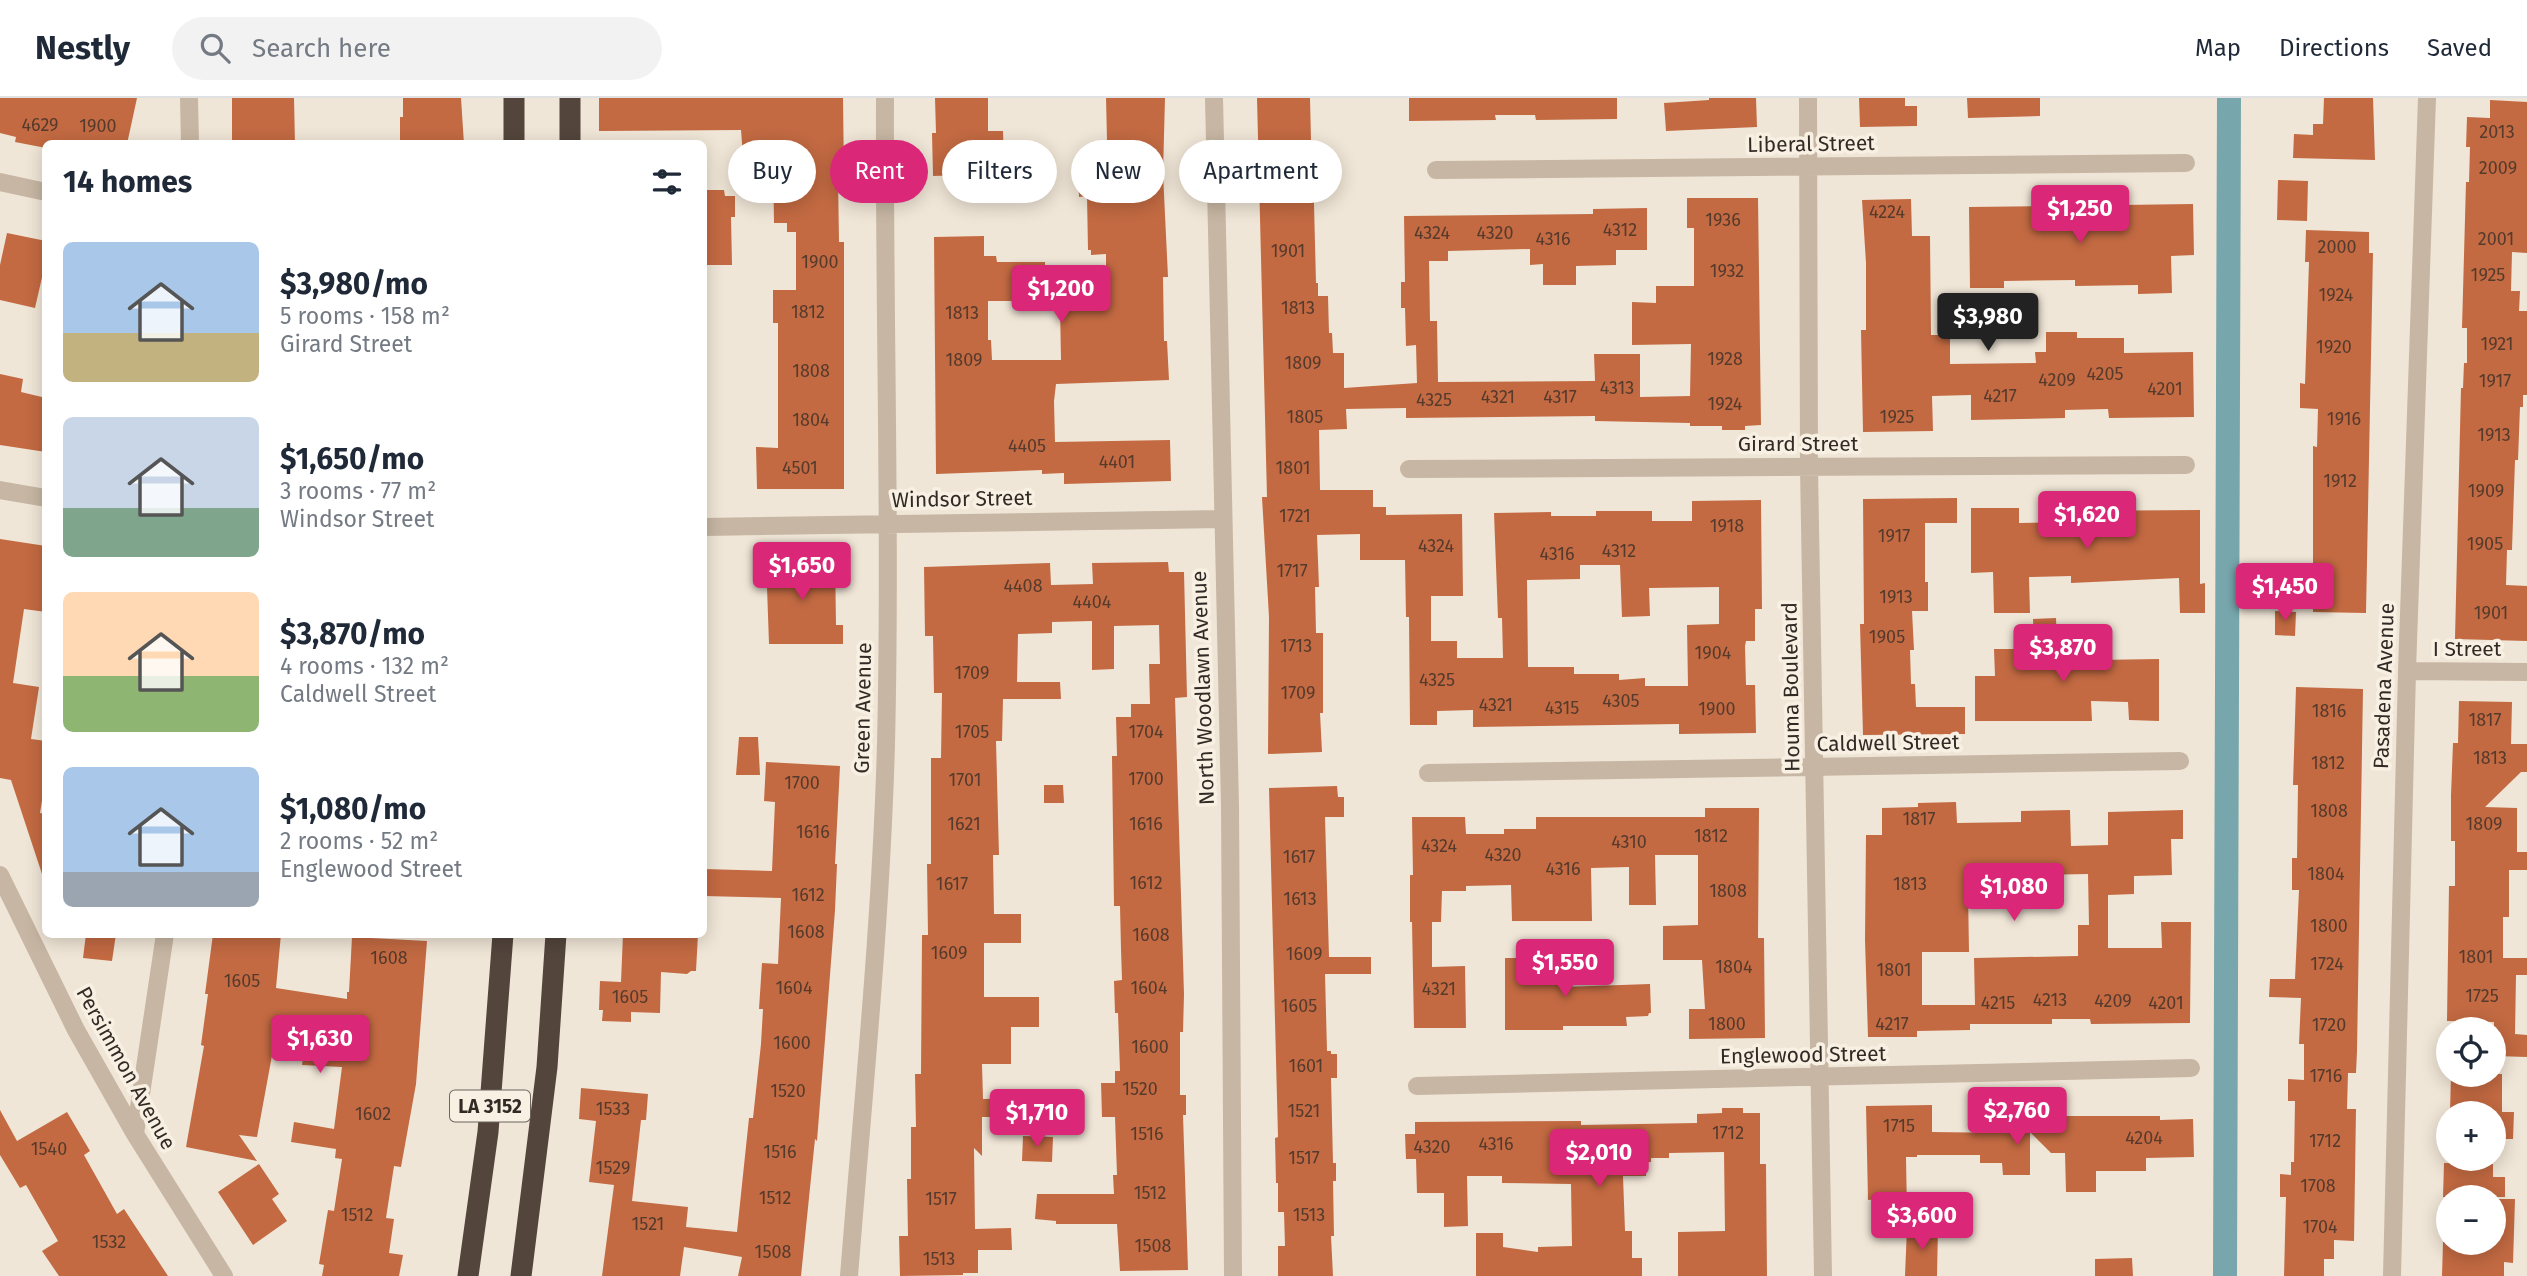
<!DOCTYPE html>
<meta charset="utf-8">
<style>
body{margin:0;font-family:"Fira Sans",sans-serif;background:#f2f2f3;color:#1f2937;height:100vh;display:flex;flex-direction:column;font-size:26px;white-space:nowrap}
*{box-sizing:border-box;margin:0}
p{font-size:23px;color:#747a83}
.icon{flex:none;width:38px;height:38px;fill:none;stroke:currentColor;stroke-width:2;stroke-linecap:round;stroke-linejoin:round}
.map{position:relative;flex:1;overflow:hidden}
.details{position:absolute;left:42px;top:42px;width:665px;height:798px;display:flex;flex-direction:column;background:#fff;border-radius:10px;box-shadow:0 4px 18px #0003}
.details>*{flex:none}
.guide{position:absolute;left:728px;top:42px;width:665px;height:63px;display:flex;gap:14px}
.tools{position:absolute;left:2436px;top:919px;display:grid;gap:14px}
.tools a{display:grid;place-items:center;width:70px;height:70px;border-radius:50%;background:#fff;box-shadow:0 4px 18px #0003;font-size:35px}
.price{position:absolute;translate:-50% -60px;padding:0 16px;border-radius:7px;background:#db2777;color:#fff;font-size:23px;line-height:46px;filter:drop-shadow(0 2px 4px #0008)}
.price::after{content:'';position:absolute;left:50%;top:42px;width:21px;height:16px;margin-left:-10px;background:inherit;clip-path:polygon(0 0,100% 0,50% 100%)}
.price.on{background:#222;color:#fff}
ul{padding:0;list-style:none}
li{display:flex;align-items:center;gap:21px;height:175px;padding:0 21px}
li span{display:grid;place-items:center;flex:none;width:196px;height:140px;border-radius:10px;color:#555}
li>.icon{margin-inline-start:auto}
span .icon{width:84px;height:84px;fill:#fffc;stroke-width:1}
li b{font-size:30px}
h2{display:flex;justify-content:space-between;align-items:center;height:84px;padding:0 21px;font-size:30px}
.pill{padding:0 24px;border-radius:32px;background:#fff;box-shadow:0 4px 18px #0003;font-size:24px;line-height:63px}
.pill.on{background:#db2777;color:#fff}
header{display:flex;align-items:center;gap:42px;box-sizing:border-box;height:98px;padding:0 35px;background:#fff;border-bottom:2px solid #e0e1e3}
header strong{font-size:33px}
nav{display:flex;gap:38px;margin-inline-start:auto;font-size:24px}
.search{width:490px;height:63px;background:#f2f2f3;display:flex;align-items:center;gap:18px;box-sizing:border-box;padding:0 24px;border-radius:38px;color:#747a83;font-size:26px}
.map>svg:first-child{display:block}
</style>
<header>
<strong>Nestly</strong>
<div class="search"><svg class="icon" aria-label="search" viewBox="0 0 24 24"><circle cx="10" cy="10" r="6"/><path d="M15 15l6 6"/></svg>Search here</div>
<nav><a>Map</a><a>Directions</a><a>Saved</a></nav>
</header>
<div class="map">
<svg width="2527" height="1178" viewBox="0 0 2527 1178">
<rect width="100%" height="100%" fill="#f0e6d7"/>
<g fill="none" stroke-linecap="round" stroke-linejoin="round">
<path stroke="#77a6ac" stroke-width="24" d="M2225,1178L2229,0"/>
</g>
<path fill="#c36a42" fill-rule="evenodd" d="M0,0H137L127,46H46V50L15,44L16,39L0,35Z
M232,0H294L295,46H232Z
M403,0H461L464,46H400V19H403Z
M599,0H843L844,80H838L839,144H844V391H757L756,349L778,350V225H773V192H796V134H787V125H774L773,56L743,58L741,32L599,33Z
M935,0H988V33H1003L1004,63L997,64V76L933,78L932,35H936Z
M1106,0H1165L1163,75L1168,179H1163L1164,243H1167L1169,282L1056,286L1054,303L1055,344L1170,342L1171,383L1064,386V375L1042,376V372L936,376L934,139L984,138V158H996L997,164H1045V203H988V242H991L992,262H1061L1060,208H1106V156L1091,157V152H1088L1087,98L1079,99L1078,62L1102,61V42H1107Z
M1257,0H1310L1311,42L1312,44H1321V66H1313L1316,185H1318V198H1328L1329,235H1332L1333,255H1344V290L1417,285L1416,247L1406,248L1405,210H1401V184H1405L1404,118L1593,116V111L1647,110V152H1616V167L1576,168V187H1543V166L1530,167V151L1448,153V163H1429L1430,223H1437L1438,284L1595,283L1594,256H1640V299L1690,298L1691,246L1632,247V204L1656,205V188H1694V130H1687V100H1758L1761,327L1745,328V332H1722V328H1690V325L1595,323V318L1406,320V310L1346,311L1347,331L1319,332L1320,392H1373V409H1386V417L1462,416L1463,498H1431V543H1457V560H1503L1502,520H1498L1494,415L1551,414V418H1596V413H1652V423H1692V403L1761,402L1762,511H1755V543H1746L1745,548L1746,587H1755L1756,635L1679,636V626L1473,629V612L1437,613V627H1410L1409,519H1406L1405,462H1360V436L1317,437L1319,489H1315L1316,535H1323V615H1320L1322,654L1268,656L1269,519L1262,399H1267ZM1580,467H1620L1622,519L1650,518L1649,490L1719,489V526L1687,527L1688,588H1645V580L1619,582V576H1574V569H1528L1527,482L1580,481Z
M1409,0H1617V21L1536,22L1535,17H1495L1496,22L1409,23Z
M1709,0H1756L1757,29L1666,33L1664,5L1709,2Z
M1859,0H1905V8H1917V28L1860,29Z
M1967,0H2040V18L1968,20Z
M2324,0H2373L2375,62L2293,60L2294,36L2313,37V26H2323Z
M2490,2L2527,4V155L2512,154L2511,193H2520L2519,213H2527V297H2523V309H2520L2518,362H2515L2512,452H2507L2506,487L2527,488V543L2455,541L2461,290H2463L2464,265H2467V230H2462L2466,84H2469L2470,49H2466L2467,19L2490,20Z
M2278,82L2308,83L2307,123L2277,122Z
M704,92H724L725,98H735V119H731L732,167H704Z
M1911,101L1912,138H1930L1931,237H1950V266L2036,265L2035,254H2046V234H2077V240H2124V255L2193,254L2194,319L2109,320L2108,311L2065,312V320L1971,322V297L1932,298L1933,333L1863,334L1861,232H1866V165L1862,102Z
M2193,106L2194,157L2171,158L2172,195L2138,196V187L2075,188V182L2004,183V190H1970L1969,109Z
M2306,132L2369,134V155H2373L2366,515L2313,514V348L2317,349L2318,311L2300,310V285L2305,286L2309,164H2305Z
M7,135L46,143V162L35,210L0,202V167Z
M0,276L23,281L21,294L46,300V354L0,347Z
M1957,400V425H1925V484H1928V513H1912L1914,552H1910L1911,586H1915L1916,609H1965V636L1863,637L1860,526H1864L1863,401Z
M1971,410H2019V425L2064,424L2063,413L2200,412V486L2205,485V515H2180L2179,480L2071,485V478L2029,479L2030,515H1994L1993,474L1971,475Z
M0,441L46,448V514L24,511L13,585L39,589L31,641L46,643V678L40,715L46,716V775L42,776L11,682L0,680Z
M835,460L836,527H843V546H769L766,461Z
M1168,464L1169,474H1184L1187,599L1175,600L1184,896L1183,934H1180V997H1186V1017H1183L1188,1172L1120,1173L1117,1126H1056V1123L1035,1121L1037,1096H1114L1113,1077H1117L1115,1019H1102L1101,985H1115V973H1120L1118,915H1115L1114,883L1122,882L1121,851L1120,808H1114L1112,658H1117L1116,619H1131V606H1150L1149,566H1160L1159,527L1114,528V571L1092,572V523L1052,524V535L1018,536L1017,584H1060L1061,601H1003L1002,643H996L999,757H993L994,816H1021V845H984V899H1039V929H1011V966H982L983,1001L1033,1000V1019H982V1058L974,1050L975,1131L1011,1130L1012,1152H978V1175H963V1177L900,1178L899,1138H908L907,1081H911V1029H916L915,976H921L922,837H928L927,766H931V660H941L942,595H934L933,538H925L924,469L1050,465L1051,487L1093,486L1092,465Z
M2275,513L2296,514L2295,538L2275,537Z
M2056,520L2058,568L2097,567V562L2159,561V623L2129,622L2128,604L2091,603L2092,623H1975V578H1995L1994,551H2034L2033,521Z
M2296,589L2363,591L2357,953L2356,975H2348L2347,1011H2356L2354,1143L2334,1142V1161H2324V1178H2284L2286,1099H2280V1076L2291,1077V1064H2294L2295,1003H2288V981L2304,982V946H2299L2301,900L2269,899L2270,881H2295L2299,792H2292V760H2297L2298,687H2293Z
M2459,603L2512,604L2511,646H2527V674H2521L2485,709L2517,710V754H2527V772H2509V819H2503V860H2527V877H2516L2515,936L2527,937V959L2494,958V924L2447,923L2449,788H2455V743H2451V697L2453,645H2458Z
M739,639H758L760,677H736Z
M766,664L840,668L835,766H837L835,812L827,916L817,1043L815,1041L801,1178H738L742,1159L684,1149L680,1178H602L614,1087L589,1084L596,1023L579,1021L581,990L648,996L646,1022H641L632,1103L688,1109L686,1129L737,1134L749,1020H753L761,946L763,911H759L762,865L778,866L781,800L704,798V771L772,773L775,704L764,703Z
M1044,687H1063L1064,705H1044Z
M1337,688L1338,699H1344V719H1325L1329,859H1371V876H1325L1327,953H1331V956H1337V980H1331L1333,1065H1336V1083H1333L1334,1138H1331L1333,1178H1278V1148H1285L1284,1114H1278V1085H1276L1275,1040L1278,1039L1269,690Z
M1956,704L1957,725L2021,724V713L2070,712L2071,748L2108,747V714L2183,712V741H2171L2172,777L2134,778V796L2108,797V850H2162L2161,824H2191L2190,925L2091,926L2090,921H2052V926H1970V932L1917,933V939H1868L1865,842L1866,737H1882V710L1918,709V705ZM2088,776L2089,827H2078V858L1974,860L1975,907H1922V854H1969L1968,792L2015,791V807H2038L2037,777Z
M1705,710H1759L1758,840H1764L1765,940L1689,941V911H1705L1702,862H1663V828L1698,827V757H1655L1656,807H1629V769L1591,770L1592,823H1512L1511,787L1466,788V793H1442L1441,824H1432V869L1465,868L1466,930H1414L1412,824H1410V777H1413L1412,719H1465L1466,736H1504V731H1536V719H1705Z
M86,836H116L112,863L83,860Z
M213,836H281L276,890L347,901V894H349L352,839L427,843L416,986L401,1069L394,1068L386,1120L394,1121L389,1155L403,1157L399,1178H322L324,1167L319,1166L328,1112L334,1113L342,1061L335,1060L336,1051L291,1044L294,1024L334,1031L342,969L302,967L307,930L278,925L257,1039L239,1037L257,1063L186,1049L204,948L201,947L208,896H205Z
M623,836H698L696,873H691L687,876L661,874L660,915L631,914V924L602,923L603,912H599L600,883L621,884Z
M1505,860H1563V889L1650,886L1651,915H1649L1648,918L1626,919L1627,928H1563V932H1505Z
M2451,976H2502V1014H2514L2513,1041H2494V1015H2450Z
M1932,1007V1034L2008,1035V1021L2043,1020V1018H2160V1022L2193,1021L2194,1059L2146,1060V1073H2096V1094H2066L2065,1055H2051L2030,1034V1077H2003L2002,1065H1980V1057H1917V1059H1906L1907,1116L1879,1117V1101L1868,1102L1866,1008Z
M1722,1010H1743V1015H1760V1066H1766L1767,1178H1678V1134L1725,1133L1724,1054L1669,1055V1060H1651V1064H1646V1078H1623L1625,1133H1632V1160H1642V1178H1476V1135H1503V1149L1538,1154V1149L1572,1148L1571,1086L1502,1085V1078H1467L1468,1128L1444,1129V1095H1417L1416,1061H1406L1405,1036H1415V1024L1581,1023V1027L1697,1025V1016L1722,1015Z
M0,1012L17,1043L67,1014L90,1053L84,1057L117,1116L124,1111L168,1178H59L42,1153L58,1143L26,1087L20,1090L0,1057Z
M1023,1038L1053,1039L1052,1064L1022,1063Z
M2444,1065L2493,1066V1079H2505V1099H2443Z
M259,1066L279,1096L272,1101L287,1123L253,1147L218,1094Z
M2494,1101H2515L2513,1165L2504,1164V1178H2442L2443,1144H2494Z
M1907,1129L1938,1130L1937,1178H1905Z
M2132,1160L2133,1178H2095V1161Z"/>
<g fill="none" stroke-linecap="round" stroke-linejoin="round">
<path stroke="#c7b6a3" stroke-width="18" d="M189,0L190,46
M1214,0L1230,708L1233,1178
M1808,0L1809,369L1823,1178
M1436,72L2186,65
M0,84L46,94
M1409,371L2186,367
M0,392L46,400
M704,429L1222,421
M2407,573L2527,574
M1428,675L2180,663
M0,777L76,932L135,1036L224,1178
M1417,988L2191,970
M135,1036L165,836
M849,1178C863,1001 881,824 886,646C891,431 884,215 885,0
M2392,1178L2407,573L2427,0"/>
<path stroke="#53453c" stroke-width="21" d="M570,0V46
M514,46V0
M468,1178L488,1034L503,836
M521,1178L547,969L556,836"/>
</g>
<g text-anchor="middle" stroke-width="7" stroke-linejoin="round" paint-order="stroke">
<g font-size="18" fill="#563a2c">
<text x="40" y="33">4629</text>
<text x="98" y="34">1900</text>
<text x="2497" y="40">2013</text>
<text x="2498" y="76">2009</text>
<text x="1887" y="120">4224</text>
<text x="1723" y="128">1936</text>
<text x="1620" y="138">4312</text>
<text x="1432" y="141">4324</text>
<text x="1495" y="141">4320</text>
<text x="1553" y="147">4316</text>
<text x="2496" y="147">2001</text>
<text x="2337" y="155">2000</text>
<text x="1288" y="159">1901</text>
<text x="820" y="170">1900</text>
<text x="1727" y="179">1932</text>
<text x="2488" y="183">1925</text>
<text x="2336" y="203">1924</text>
<text x="1298" y="216">1813</text>
<text x="808" y="220">1812</text>
<text x="962" y="221">1813</text>
<text x="2497" y="252">1921</text>
<text x="2334" y="255">1920</text>
<text x="1725" y="267">1928</text>
<text x="964" y="268">1809</text>
<text x="1303" y="271">1809</text>
<text x="811" y="279">1808</text>
<text x="2105" y="282">4205</text>
<text x="2057" y="288">4209</text>
<text x="2495" y="289">1917</text>
<text x="1617" y="296">4313</text>
<text x="2165" y="297">4201</text>
<text x="2000" y="304">4217</text>
<text x="1498" y="305">4321</text>
<text x="1560" y="305">4317</text>
<text x="1434" y="308">4325</text>
<text x="1725" y="312">1924</text>
<text x="1305" y="325">1805</text>
<text x="1897" y="325">1925</text>
<text x="2344" y="327">1916</text>
<text x="811" y="328">1804</text>
<text x="2494" y="343">1913</text>
<text x="1027" y="354">4405</text>
<text x="1117" y="370">4401</text>
<text x="800" y="376">4501</text>
<text x="1293" y="376">1801</text>
<text x="2340" y="389">1912</text>
<text x="2486" y="399">1909</text>
<text x="1295" y="424">1721</text>
<text x="1727" y="434">1918</text>
<text x="1894" y="444">1917</text>
<text x="2485" y="452">1905</text>
<text x="1436" y="454">4324</text>
<text x="1619" y="459">4312</text>
<text x="1557" y="462">4316</text>
<text x="1292" y="479">1717</text>
<text x="1023" y="494">4408</text>
<text x="1896" y="505">1913</text>
<text x="1092" y="510">4404</text>
<text x="2491" y="521">1901</text>
<text x="1887" y="545">1905</text>
<text x="1296" y="554">1713</text>
<text x="1713" y="561">1904</text>
<text x="972" y="581">1709</text>
<text x="1437" y="588">4325</text>
<text x="1298" y="601">1709</text>
<text x="1621" y="609">4305</text>
<text x="1496" y="613">4321</text>
<text x="1562" y="616">4315</text>
<text x="1717" y="617">1900</text>
<text x="2329" y="619">1816</text>
<text x="2485" y="628">1817</text>
<text x="972" y="640">1705</text>
<text x="1146" y="640">1704</text>
<text x="2490" y="666">1813</text>
<text x="2328" y="671">1812</text>
<text x="1146" y="687">1700</text>
<text x="965" y="688">1701</text>
<text x="802" y="691">1700</text>
<text x="2329" y="719">1808</text>
<text x="1919" y="727">1817</text>
<text x="964" y="732">1621</text>
<text x="1146" y="732">1616</text>
<text x="2484" y="732">1809</text>
<text x="813" y="740">1616</text>
<text x="1711" y="744">1812</text>
<text x="1629" y="750">4310</text>
<text x="1439" y="754">4324</text>
<text x="1503" y="763">4320</text>
<text x="1299" y="765">1617</text>
<text x="1563" y="777">4316</text>
<text x="2326" y="782">1804</text>
<text x="1146" y="791">1612</text>
<text x="952" y="792">1617</text>
<text x="1910" y="792">1813</text>
<text x="1728" y="799">1808</text>
<text x="808" y="803">1612</text>
<text x="1300" y="807">1613</text>
<text x="2329" y="834">1800</text>
<text x="806" y="840">1608</text>
<text x="1151" y="843">1608</text>
<text x="949" y="861">1609</text>
<text x="1304" y="862">1609</text>
<text x="2476" y="865">1801</text>
<text x="389" y="866">1608</text>
<text x="2327" y="872">1724</text>
<text x="1734" y="875">1804</text>
<text x="1894" y="878">1801</text>
<text x="242" y="889">1605</text>
<text x="794" y="896">1604</text>
<text x="1149" y="896">1604</text>
<text x="1439" y="897">4321</text>
<text x="2482" y="904">1725</text>
<text x="630" y="905">1605</text>
<text x="2050" y="908">4213</text>
<text x="2113" y="909">4209</text>
<text x="1998" y="911">4215</text>
<text x="2166" y="911">4201</text>
<text x="1299" y="914">1605</text>
<text x="1727" y="932">1800</text>
<text x="1892" y="932">4217</text>
<text x="2329" y="933">1720</text>
<text x="792" y="951">1600</text>
<text x="1150" y="955">1600</text>
<text x="1306" y="974">1601</text>
<text x="2326" y="984">1716</text>
<text x="1140" y="997">1520</text>
<text x="788" y="999">1520</text>
<text x="613" y="1017">1533</text>
<text x="1304" y="1019">1521</text>
<text x="373" y="1022">1602</text>
<text x="1899" y="1034">1715</text>
<text x="1728" y="1041">1712</text>
<text x="1147" y="1042">1516</text>
<text x="2144" y="1046">4204</text>
<text x="2325" y="1049">1712</text>
<text x="1496" y="1052">4316</text>
<text x="1432" y="1055">4320</text>
<text x="49" y="1057">1540</text>
<text x="780" y="1060">1516</text>
<text x="1304" y="1066">1517</text>
<text x="613" y="1076">1529</text>
<text x="2318" y="1094">1708</text>
<text x="1150" y="1101">1512</text>
<text x="775" y="1106">1512</text>
<text x="941" y="1107">1517</text>
<text x="357" y="1123">1512</text>
<text x="1309" y="1123">1513</text>
<text x="648" y="1132">1521</text>
<text x="2320" y="1135">1704</text>
<text x="109" y="1150">1532</text>
<text x="1153" y="1154">1508</text>
<text x="773" y="1160">1508</text>
<text x="939" y="1167">1513</text>
</g>
<rect fill="#f8f0e3" stroke="#6d655e" stroke-width="2" x="450" y="992.5" width="80" height="31" rx="5"/>
<g font-size="19" font-weight="bold" fill="#322a25">
<text x="490" y="1015">LA 3152</text>
</g>
<g font-size="21" fill="#322a25" stroke="#f8f0e3">
<text transform="translate(1811 46) rotate(-1)" y="7">Liberal Street</text>
<text x="1798" y="353">Girard Street</text>
<text transform="translate(962 401) rotate(-1)" y="7">Windsor Street</text>
<text x="2467" y="558">I Street</text>
<text transform="translate(2384 588) rotate(-88)" y="7">Pasadena Avenue</text>
<text transform="translate(1791 589) rotate(-91)" y="7">Houma Boulevard</text>
<text transform="translate(1203 590) rotate(-92)" y="7">North Woodlawn Avenue</text>
<text transform="translate(863 610) rotate(-89)" y="7">Green Avenue</text>
<text transform="translate(1888 645) rotate(-1)" y="7">Caldwell Street</text>
<text transform="translate(1803 957) rotate(-1)" y="7">Englewood Street</text>
<text transform="translate(126 970) rotate(61)" y="7">Persimmon Avenue</text>
</g>
</g>
</svg>
<div class="tools">
<a><svg class="icon" aria-label="locate" viewBox="0 0 24 24"><circle cx="12" cy="12" r="6"/><path d="M12 2v4M12 18v4M2 12h4M18 12h4"/></svg></a>
<a>+</a>
<a>−</a>
</div>
<b class="price" style="left:2080px;top:147px">$1,250</b>
<b class="price" style="left:1061px;top:227px">$1,200</b>
<b class="price on" style="left:1988px;top:255px">$3,980</b>
<b class="price" style="left:2087px;top:453px">$1,620</b>
<b class="price" style="left:802px;top:504px">$1,650</b>
<b class="price" style="left:2285px;top:525px">$1,450</b>
<b class="price" style="left:2063px;top:586px">$3,870</b>
<b class="price" style="left:2014px;top:825px">$1,080</b>
<b class="price" style="left:1565px;top:901px">$1,550</b>
<b class="price" style="left:320px;top:977px">$1,630</b>
<b class="price" style="left:2017px;top:1049px">$2,760</b>
<b class="price" style="left:1037px;top:1051px">$1,710</b>
<b class="price" style="left:1599px;top:1091px">$2,010</b>
<b class="price" style="left:1922px;top:1154px">$3,600</b>
<div class="guide">
<a class="pill">Buy</a>
<a class="pill on">Rent</a>
<a class="pill">Filters</a>
<a class="pill">New</a>
<a class="pill">Apartment</a>
</div>
<section class="details">
<h2>14 homes<svg class="icon" aria-label="filters" viewBox="0 0 24 24"><path d="M4 7h16M4 17h16"/><circle cx="9" cy="7" r="2"/><circle cx="15" cy="17" r="2"/></svg></h2>
<ul>
<li><span style="background:linear-gradient(#a9c7e8 65%,#c2b280 0)"><svg class="icon" aria-label="home" viewBox="0 0 24 24"><path d="M3 11l9-7 9 7M6 9v11h12V9"/></svg></span><div><b>$3,980/mo</b><p>5 rooms · 158 m²</p><p>Girard Street</p></div></li>
<li><span style="background:linear-gradient(#c9d6e8 65%,#7fa58c 0)"><svg class="icon" aria-label="home" viewBox="0 0 24 24"><path d="M3 11l9-7 9 7M6 9v11h12V9"/></svg></span><div><b>$1,650/mo</b><p>3 rooms · 77 m²</p><p>Windsor Street</p></div></li>
<li><span style="background:linear-gradient(#ffd9b3 60%,#8fb573 0)"><svg class="icon" aria-label="home" viewBox="0 0 24 24"><path d="M3 11l9-7 9 7M6 9v11h12V9"/></svg></span><div><b>$3,870/mo</b><p>4 rooms · 132 m²</p><p>Caldwell Street</p></div></li>
<li><span style="background:linear-gradient(#a9c7e8 75%,#9aa5b1 0)"><svg class="icon" aria-label="home" viewBox="0 0 24 24"><path d="M3 11l9-7 9 7M6 9v11h12V9"/></svg></span><div><b>$1,080/mo</b><p>2 rooms · 52 m²</p><p>Englewood Street</p></div></li>
</ul>
</section>
</div>
